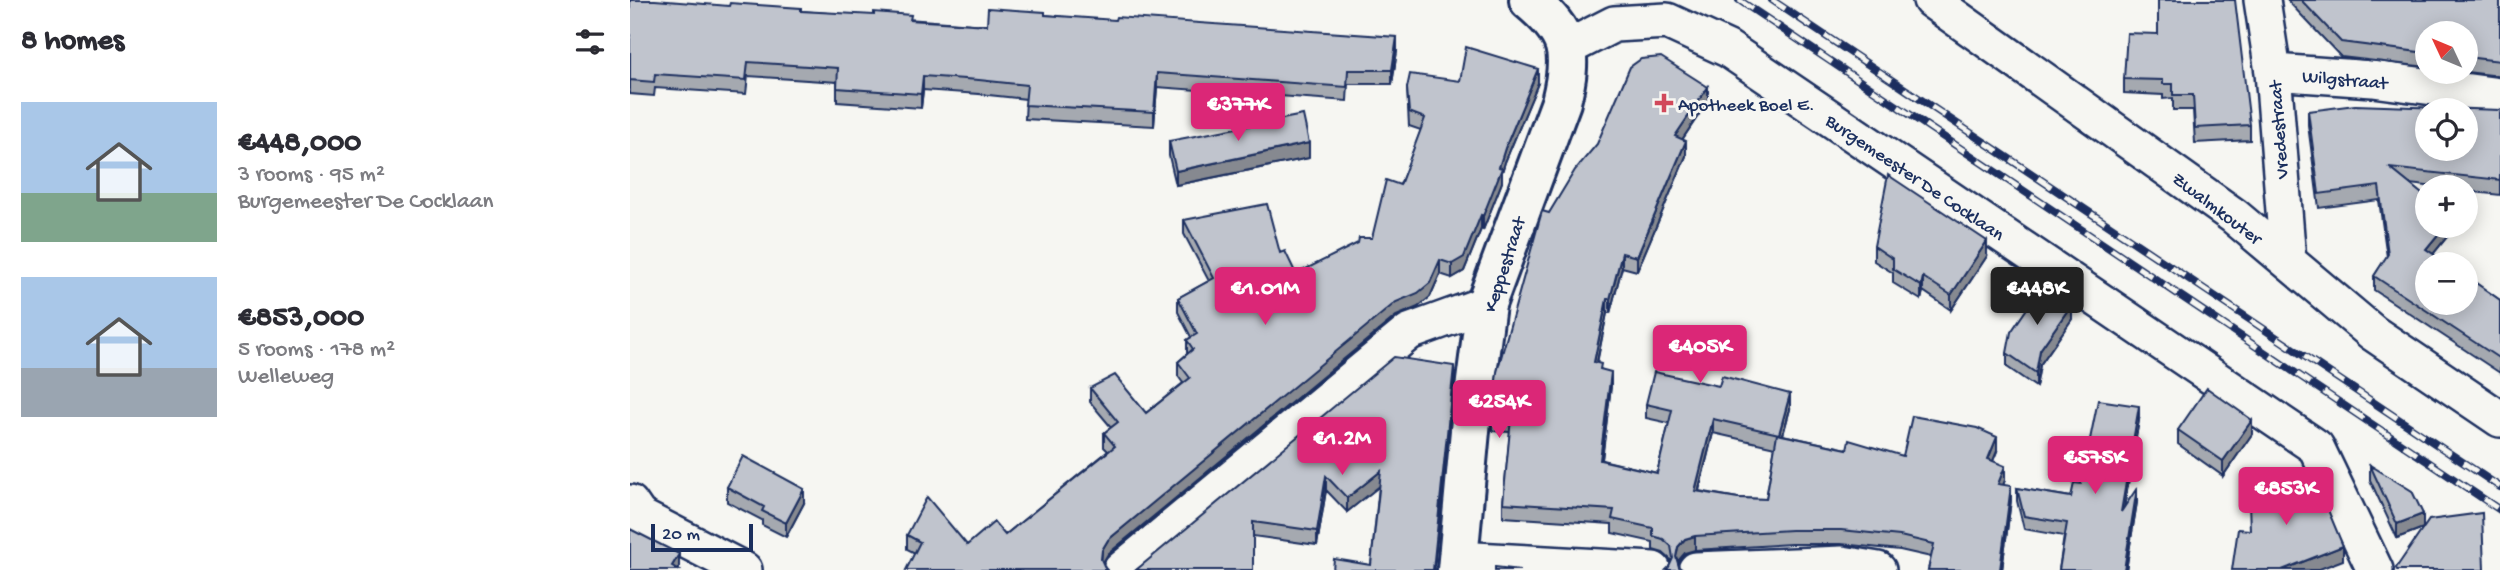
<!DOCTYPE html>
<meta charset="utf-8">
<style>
body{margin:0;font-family:"Gochi Hand",sans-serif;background:#f7f7f7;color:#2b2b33;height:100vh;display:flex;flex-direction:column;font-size:26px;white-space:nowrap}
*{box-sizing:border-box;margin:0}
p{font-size:23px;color:#7c7c81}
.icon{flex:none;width:38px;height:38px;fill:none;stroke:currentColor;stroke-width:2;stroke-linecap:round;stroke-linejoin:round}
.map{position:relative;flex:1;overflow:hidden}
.panel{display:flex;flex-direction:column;background:#fff;width:630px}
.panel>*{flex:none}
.needle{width:46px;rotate:314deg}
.buttons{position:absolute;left:1785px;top:21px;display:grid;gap:14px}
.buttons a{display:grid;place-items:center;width:63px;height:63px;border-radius:50%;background:#fff;box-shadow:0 4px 18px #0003;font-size:35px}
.scale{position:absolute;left:21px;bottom:18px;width:102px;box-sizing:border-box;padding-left:7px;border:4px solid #1b2f5e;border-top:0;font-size:19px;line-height:24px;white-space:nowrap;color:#1b2f5e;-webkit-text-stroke:5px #f6f6f2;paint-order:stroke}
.price{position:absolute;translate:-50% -60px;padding:0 16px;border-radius:7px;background:#db2777;color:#fff;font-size:23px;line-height:46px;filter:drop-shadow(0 2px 4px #0008)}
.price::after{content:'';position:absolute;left:50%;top:42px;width:21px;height:16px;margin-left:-10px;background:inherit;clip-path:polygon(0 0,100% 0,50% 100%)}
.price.current{background:#222;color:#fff}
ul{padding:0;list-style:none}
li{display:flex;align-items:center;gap:21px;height:175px;padding:0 21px}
li span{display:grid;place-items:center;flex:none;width:196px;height:140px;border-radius:0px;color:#555}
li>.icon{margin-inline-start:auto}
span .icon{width:84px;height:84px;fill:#fffc;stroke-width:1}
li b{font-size:30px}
h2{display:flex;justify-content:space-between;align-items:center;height:84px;padding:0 21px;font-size:30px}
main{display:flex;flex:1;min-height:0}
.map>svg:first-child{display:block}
</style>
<main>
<section class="panel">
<h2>8 homes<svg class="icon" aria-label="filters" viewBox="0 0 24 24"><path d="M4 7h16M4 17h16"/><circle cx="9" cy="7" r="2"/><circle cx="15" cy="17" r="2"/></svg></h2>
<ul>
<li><span style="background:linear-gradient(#a9c7e8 65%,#7fa58c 0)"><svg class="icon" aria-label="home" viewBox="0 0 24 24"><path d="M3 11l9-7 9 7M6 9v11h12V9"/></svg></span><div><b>€448,000</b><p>3 rooms · 95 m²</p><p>Burgemeester De Cocklaan</p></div></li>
<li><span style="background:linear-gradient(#a9c7e8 65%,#9aa5b1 0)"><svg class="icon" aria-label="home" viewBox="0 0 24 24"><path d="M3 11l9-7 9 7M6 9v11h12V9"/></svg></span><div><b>€853,000</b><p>5 rooms · 178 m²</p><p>Welleweg</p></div></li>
</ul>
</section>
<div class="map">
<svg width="1870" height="570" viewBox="0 0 1870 570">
<rect width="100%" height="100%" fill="#f6f6f2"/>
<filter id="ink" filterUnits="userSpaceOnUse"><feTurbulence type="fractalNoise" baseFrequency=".0143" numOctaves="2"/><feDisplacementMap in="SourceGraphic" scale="14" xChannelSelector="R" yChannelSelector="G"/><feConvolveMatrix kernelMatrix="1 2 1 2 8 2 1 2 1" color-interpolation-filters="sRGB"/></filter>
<g filter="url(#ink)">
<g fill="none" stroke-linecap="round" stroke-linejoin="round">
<g stroke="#1b2f5e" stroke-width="40">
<path id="street" d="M1301,0L1604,216L1743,333L1870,419
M1632,0L1643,72L1658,261
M937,48L984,24L1037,21L1098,49L1686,447L1745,570
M1643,72L1743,79L1870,96
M0,503L9,516L114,570
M828,559L1023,570
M491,570L779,332L856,304
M1066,570L1212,564L1248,570"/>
</g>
<g stroke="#1b2f5e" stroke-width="44">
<path id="secondary" d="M827,570L841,420L856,304L931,102C943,53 940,34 899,0"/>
</g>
<use href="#street" stroke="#f6f6f2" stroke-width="35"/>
<use href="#secondary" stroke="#f6f6f2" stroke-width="38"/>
<g stroke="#1b2f5e" stroke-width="8">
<path id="rail" d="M1109,0L1870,510
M1142,0L1870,487"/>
</g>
<use href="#rail" stroke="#f6f6f2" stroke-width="5" stroke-dasharray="16" stroke-linecap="butt"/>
</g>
<path fill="#a5a9b0" stroke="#1b2f5e" stroke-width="2" fill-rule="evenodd" d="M0,0L171,11L357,25L415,15L767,51L762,84H718L717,101L527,87L524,126L395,119L396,99L349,94L293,90L291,108L207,102V82L118,76L116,94L25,88L24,96L0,94Z
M1657,0H1870V76L1836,72V33H1797V67L1711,57Z
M1528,34L1620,125V140L1565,143L1563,110H1543V98L1533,99V95L1494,93V79Z
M830,81L908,83L875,162L872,172V182L853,230L851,229L834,271L822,278L810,274L800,297L788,307L766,316L478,554L285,553L277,549V535L337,545L375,535L478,451L474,447V433L481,427L460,402V388L516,413L553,383L548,376V362L557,354V340L561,337L548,312V298L579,281L554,234V220L650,253L666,274L742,238L770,185L791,130L779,126L777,88Z
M1078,101L1052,140L1056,156L1007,271L992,267L980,313H977L967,363L981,386L972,460L1027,473L1039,423L1016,418V404L1160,409L1153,435L1217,449L1273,456L1367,451L1363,461L1375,480L1373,485L1381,500L1372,570H1298L1301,557L1270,550L1211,544H1161L1065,550L1055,553L1039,567L1041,563V560L1033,553L1023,550V542L982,533V524L873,517V503L880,432L862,431V417L919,213ZM1083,433L1145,447L1136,499L1108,498L1069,491Z
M1870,110V195L1836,191V187H1805L1780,184L1821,226V232L1803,254L1870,300V373L1744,290V276L1757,257L1749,200L1689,208L1678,125V111Z
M539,141L679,158L546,185L539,156Z
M1244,246L1357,256L1321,310L1293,291L1291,300L1263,283V273L1244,261Z
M1442,319L1410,365L1406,387L1377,367V353Z
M824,380L741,565L749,486L717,512L696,490L687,545L623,536L506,570Z
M1509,420L1494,507L1507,502L1496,570H1429L1434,536L1394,529L1387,501V488L1441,497Z
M1548,430L1622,434L1593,476L1548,444Z
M1740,465L1793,528L1767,538L1740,480Z
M97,487L174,503L156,537L132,525V520L97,502Z"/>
<path fill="#868990" stroke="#1b2f5e" stroke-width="2" d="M767,37V51L762,84V70Z
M908,69V83L875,162L872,172V182L853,230V216L869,167L875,148Z
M527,73V87L524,126V112Z
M293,76V90L291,108V94Z
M1078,87V101L1045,150V136Z
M1056,141V156L1007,271V257Z
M679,143V158L546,185V171Z
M851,215V229L834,271L822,278V264Z
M1815,226H1821V232L1796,263V249Z
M1357,241V256L1321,310V295Z
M992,253V267L980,313V299Z
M810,260V274L800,297L788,307L766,316L478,554L472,564L471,570L472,550L478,540Z
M1293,277V291L1291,300V286Z
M977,299V313L964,376V362Z
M1442,304V319L1410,365L1406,387V373L1410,350Z
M824,366V380L804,570H803Z
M981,372V386L970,474V460Z
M1160,394V409L1149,448V434Z
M1509,406V420L1491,525V512Z
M1083,419V433L1065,505V491Z
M1622,420V434L1593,476V461Z
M1367,437V451L1358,473V459Z
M1375,466V480L1368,498V484Z
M751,471V485L717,512V498Z
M696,476V490L687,545V531Z
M1381,486V500L1372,570H1370Z
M1507,488V502L1496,570H1494Z
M174,489V503L156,537V523Z
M1793,514V528L1767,538V524Z
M1065,536V550L1055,553L1048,561L1046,557L1048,547L1055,539Z
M1713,546V560L1687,570H1652Z
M49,554V568L48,570L42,566Z"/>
<path fill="#c0c4cd" stroke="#1b2f5e" stroke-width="2" fill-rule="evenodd" d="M0,0H25L99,6L100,3L171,8V11L244,15V12L281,15L280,20L357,25L358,8L415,12V15L485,20L486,17L767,37L762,70H718L717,87L527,73L524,112L395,105L397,85L349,80L293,76L291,94L207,88L208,68L118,62L116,80L25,74L24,82L0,80Z
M1528,0H1605L1620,125L1565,128L1563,95H1543V84H1533V80L1494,79L1497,33L1528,34Z
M1671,0H1870V61L1836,57V33H1797V53L1711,42Z
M836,47L908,69L875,148L869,167L872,168L853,216L851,215L834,257L822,264L810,260L800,283L788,293L766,302L478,540L472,550L471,559L475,568L477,570H276L290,542L277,535L297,497L337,545L364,522L375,535L485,446L474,433L488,422L460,388L485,375L516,413L560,378L548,362L563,349L557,340L567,334L548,298L584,278L554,220L637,204L650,253L655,251L666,274L728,243L729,238H742L756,180L770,185L795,118L779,112L777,88L780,74L830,81Z
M1031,57L1078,87L1045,136L1056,141L1007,257L992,253L980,299H977L964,362L971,364L970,369L981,372L970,460L1027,473L1042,410L1016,404L1024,372L1089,386L1092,376L1160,394L1149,434L1083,419L1065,491L1108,498L1136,499L1147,434L1217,449L1219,440L1273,456L1282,416L1347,428L1367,437L1358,459L1375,466L1368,484L1381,486L1370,570H1298L1304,544L1270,536L1211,530H1161L1065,536L1055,539L1048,547L1046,557L1049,567L1053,570H1036L1039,567L1043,558L1041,546L1033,539L1023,536V528L982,519L984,510L873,503L881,418L862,417L867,372L912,211L919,213L945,170L967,144L1000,67L1011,59Z
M1725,105L1870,110V180L1760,168L1797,198V226H1815L1796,249L1818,264H1797V303H1836V276L1870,300V359L1744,276L1758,254L1749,186L1689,194L1678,111ZM1797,110H1836V149H1797Z
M673,115L679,143L546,171L539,141Z
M1258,175L1357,241L1321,295L1293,277L1291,286L1263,269V259L1244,246Z
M1413,285L1442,304L1410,350L1406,373L1377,353L1381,332Z
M764,357L824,366L803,570H703L704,559L741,565L751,471L717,498L696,476L687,531L623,522V570H506Z
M1577,388L1622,420L1593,461L1548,430Z
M1468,400L1509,406L1491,512L1507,488L1494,570H1429L1437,523L1394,516L1387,488L1441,497L1444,483L1451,484Z
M113,456L174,489L156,523L132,511L134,507L97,487Z
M1740,465L1782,491L1793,514L1767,524Z
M1677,473L1679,475L1683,474L1713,546L1652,570H1602L1608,529L1620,530L1619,503L1622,495Z
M1852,513L1854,570H1767L1766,568L1799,520Z
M0,529L49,554L42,566L49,570H0Z
M865,567L890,570H865Z"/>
</g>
<path fill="#d1495b" stroke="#f6f6f2" stroke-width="2.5" d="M1030.5 92.5h7v7h7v7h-7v7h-7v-7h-7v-7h7z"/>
<g text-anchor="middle" stroke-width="6" stroke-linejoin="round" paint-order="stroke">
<g font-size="19" fill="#1b2f5e" stroke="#f6f6f2">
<text transform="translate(1715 78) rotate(5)" y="7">Wilgstraat</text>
<text transform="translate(1647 130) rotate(-94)" y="7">Vredestraat</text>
<text transform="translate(1286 176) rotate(34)" y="7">Burgemeester De Cocklaan</text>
<text transform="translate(1588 207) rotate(37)" y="7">Zwalmkouter</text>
<text transform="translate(873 264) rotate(-72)" y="7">Keppestraat</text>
</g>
<g font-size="19" fill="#1b2f5e" stroke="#f6f6f2" text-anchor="start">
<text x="1048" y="110">Apotheek Boel E.</text>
</g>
</g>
</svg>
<div class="buttons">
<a><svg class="needle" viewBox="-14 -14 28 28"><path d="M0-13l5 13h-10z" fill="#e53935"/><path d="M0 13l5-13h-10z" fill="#7c7c81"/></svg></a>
<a><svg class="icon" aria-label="locate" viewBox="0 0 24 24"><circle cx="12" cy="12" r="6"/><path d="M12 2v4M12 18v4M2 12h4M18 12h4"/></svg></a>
<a>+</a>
<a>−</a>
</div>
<div class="scale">20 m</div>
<b class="price" style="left:608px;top:143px">€377K</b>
<b class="price" style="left:635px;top:327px">€1.01M</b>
<b class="price current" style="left:1407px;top:327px">€448K</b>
<b class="price" style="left:1070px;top:385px">€405K</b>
<b class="price" style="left:869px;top:440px">€254K</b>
<b class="price" style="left:712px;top:477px">€1.2M</b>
<b class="price" style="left:1465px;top:496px">€575K</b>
<b class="price" style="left:1656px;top:527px">€853K</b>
</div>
</main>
